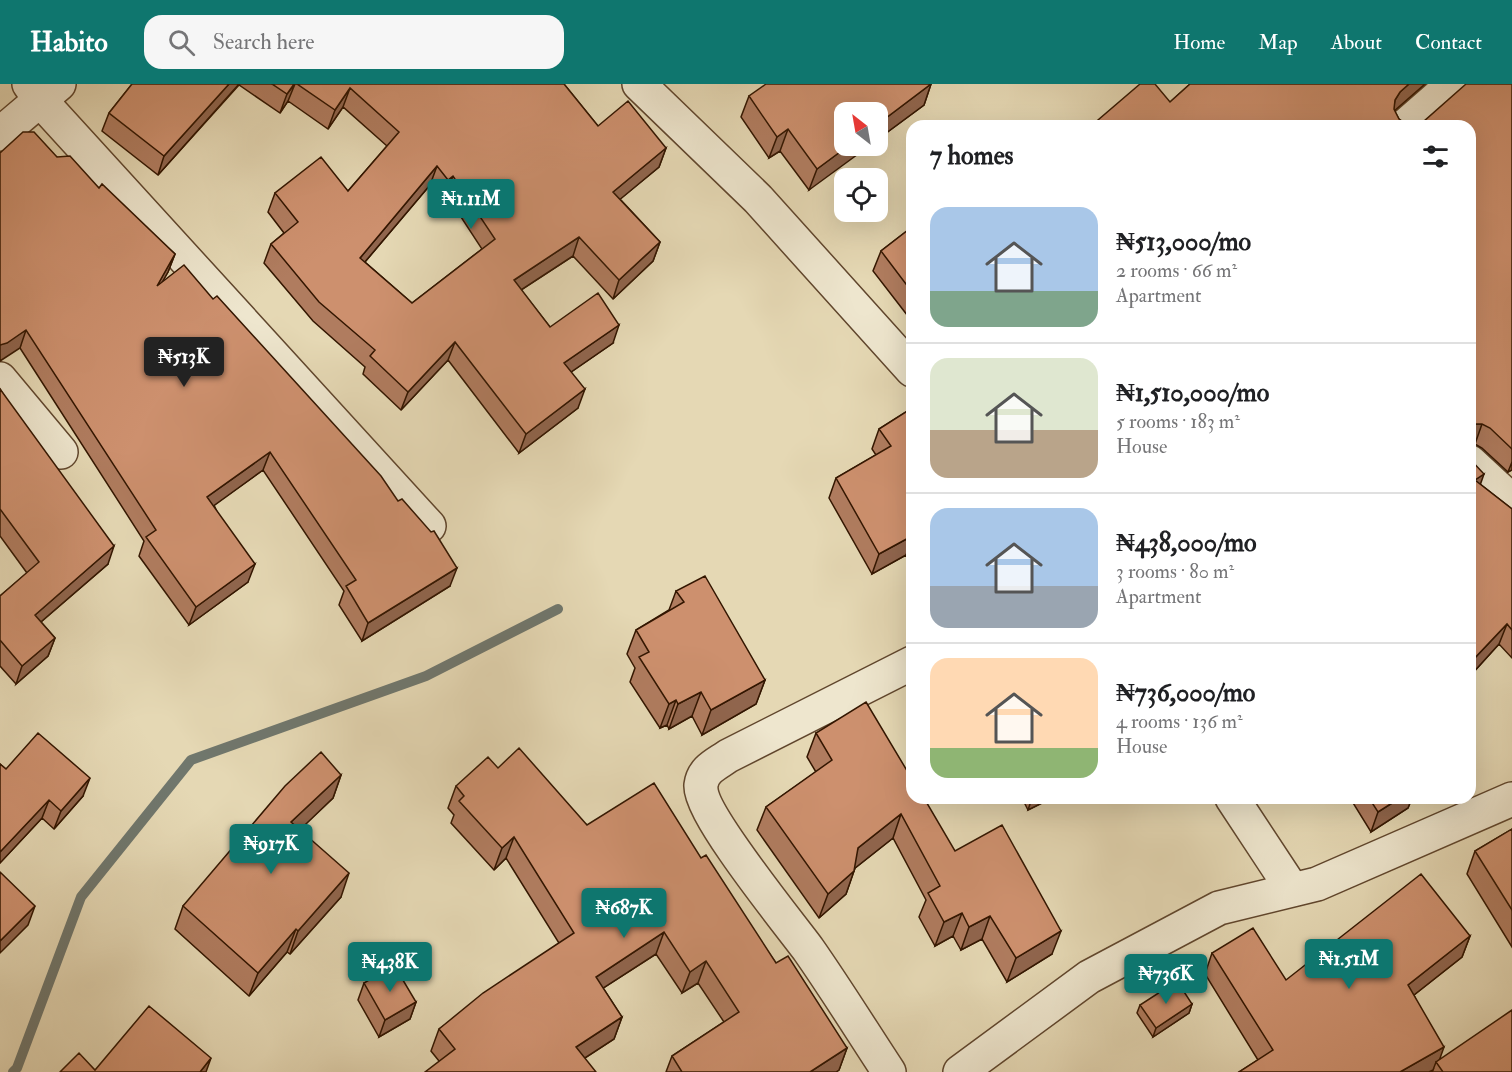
<!DOCTYPE html>
<meta charset="utf-8">
<style>
body{margin:0;font-family:"IM FELL Double Pica",serif;background:#f6f6f6;color:#202124;height:100vh;display:flex;flex-direction:column;font-size:22px;white-space:nowrap}
*{box-sizing:border-box;margin:0}
p{font-size:20px;color:#757577}
.icon{flex:none;width:33px;height:33px;fill:none;stroke:currentColor;stroke-width:2;stroke-linecap:round;stroke-linejoin:round}
.map{position:relative;flex:1;overflow:hidden}
.side{position:absolute;left:906px;top:36px;width:570px;height:684px;display:flex;flex-direction:column;background:#fff;border-radius:18px;box-shadow:0 6px 24px #0002}
.side>*{flex:none}
.needle{width:39px;rotate:329deg}
.buttons{position:absolute;left:834px;top:18px;display:grid;gap:12px}
.buttons a{display:grid;place-items:center;width:54px;height:54px;border-radius:12px;background:#fff;box-shadow:0 6px 24px #0002;font-size:30px}
.price{position:absolute;translate:-50% -51px;padding:0 14px;border-radius:6px;background:#0f766e;color:#fff;font-size:20px;line-height:39px;filter:drop-shadow(0 2px 3px #0008)}
.price::after{content:'';position:absolute;left:50%;top:36px;width:18px;height:14px;margin-left:-9px;background:inherit;clip-path:polygon(0 0,100% 0,50% 100%)}
.price.active{background:#222;color:#fff}
ul{padding:0;list-style:none}
li{display:flex;align-items:center;gap:18px;height:150px;padding:0 24px}
li+li{border-top:2px solid #e0e0e0}
li span{display:grid;place-items:center;flex:none;width:168px;height:120px;border-radius:18px;color:#555}
li>.icon{margin-inline-start:auto}
span .icon{width:72px;height:72px;fill:#fffc;stroke-width:1}
li b{font-size:26px}
h2{display:flex;justify-content:space-between;align-items:center;height:72px;padding:0 24px;font-size:26px}
header{display:flex;align-items:center;gap:36px;box-sizing:border-box;height:84px;padding:0 30px;background:#0f766e;color:#fff}
header strong{font-size:28px}
nav{display:flex;gap:33px;margin-inline-start:auto;font-size:21px}
.search{width:420px;height:54px;background:#f6f6f6;display:flex;align-items:center;gap:15px;box-sizing:border-box;padding:0 21px;border-radius:18px;color:#757577;font-size:22px}
.map>svg:first-child{display:block}
</style>
<header>
<strong>Habito</strong>
<div class="search"><svg class="icon" aria-label="search" viewBox="0 0 24 24"><circle cx="10" cy="10" r="6"/><path d="M15 15l6 6"/></svg>Search here</div>
<nav><a>Home</a><a>Map</a><a>About</a><a>Contact</a></nav>
</header>
<div class="map">
<svg width="1512" height="988" viewBox="0 0 1512 988">
<rect width="100%" height="100%" fill="#e5d8b4"/>
<filter id="stains"><feTurbulence type="fractalNoise" baseFrequency=".00333" numOctaves="4"/><feColorMatrix values="0 0 0 0 .2 0 0 0 0 .09 0 0 0 0 .02 0 0 0 .5 -.17"/></filter>
<radialGradient id="worn" r=".72"><stop offset=".6" stop-color="#630" stop-opacity="0"/><stop offset="1" stop-color="#630" stop-opacity=".3"/></radialGradient>
<g fill="none" stroke-linecap="round" stroke-linejoin="round">
<path stroke="#70776d" stroke-width="10" d="M13,988L17,984L81,813L191,676L426,592L558,525"/>
<g stroke="#60462d" stroke-width="36">
<path id="street" d="M29,0L40,16L429,442
M639,0L758,115L912,286
M1405,42L1453,0
M0,50L59,0
M0,295L61,368
M1470,378L1512,417
M1232,714L1292,805
M889,988C862,947 836,905 808,865C788,838 698,728 701,701C703,685 717,680 728,672L912,579
M960,988L1089,893L1219,824L1317,800L1512,715"/>
</g>
<use href="#street" stroke="#eee6ce" stroke-width="33"/>
</g>
<path fill="#b07c5f" stroke="#331600" stroke-width="1.5" fill-rule="evenodd" d="M132,0H564L598,42L666,64L659,83L620,115L660,158L653,177L613,215L573,172L521,206L550,243L613,259L571,288L578,324L519,369L448,276L401,326L363,290L365,283L313,237L264,179L271,160L284,149L268,128L275,109L348,107L387,62L343,23L328,45L288,17L280,29L239,1L158,91L102,47L109,29ZM430,101L441,114L446,110L482,165L412,219L365,178Z
M931,0L924,21L878,55V28L809,106L780,67L769,74L741,33L749,12Z
M1190,0H1425L1394,26L1399,35L1406,40L1415,41L1512,0V386L1508,388L1482,364L1475,360H1470V42H1091L1170,18Z
M57,73L99,104L175,170L168,188L163,196L450,502L362,557L339,521L344,507L263,386L214,421L248,498L189,541L139,472L144,457L20,264Z
M912,143V235L911,236L873,187L881,167Z
M0,305L108,480L41,538L55,554L48,572L16,600L0,582V512L27,489L0,452Z
M912,324V481L906,471L872,490L829,414L836,394L876,371L872,365L879,345Z
M1470,375L1480,400L1512,425V574L1499,560L1470,592Z
M676,507L765,596L756,620L702,651L692,632L669,645L667,641L660,644L630,598L635,584L627,570L636,546L669,526Z
M816,649L955,767L1052,870L1007,898L982,855L961,866L953,852L935,862L919,833L926,816L893,754L855,784L846,810L819,834L757,746L766,723L816,688L807,673Z
M0,680L6,685L83,712L54,745L42,734L0,779Z
M498,684L587,741L701,774L776,879L847,964L839,986L836,988H666L672,972L724,938L698,899L682,909L656,870L603,904L622,933L614,955L585,974L439,977L431,967L439,945L559,859L506,774L494,786L451,739L454,731L448,724L456,702Z
M341,691L333,714L300,745L341,813L290,870L287,868L249,912L175,845L183,822Z
M1022,714H1052L1028,726Z
M1350,714H1412L1408,724L1371,748Z
M1512,745V863L1467,790L1475,767Z
M1470,852L1462,873L1414,911L1439,975L1512,988H1432L1433,986L1429,988H1239L1258,976L1205,890L1212,869L1286,896Z
M364,899L416,918L410,935L379,953L358,916Z
M1192,920L1189,929L1153,953L1137,929L1140,921Z"/>
<path fill="#90654d" stroke="#331600" stroke-width="1.5" d="M229,0H239L158,91L164,72Z
M295,0L288,17L280,29L287,10Z
M931,0L924,21L878,55V40Z
M1409,0H1425L1393,28L1395,16L1400,8Z
M350,4L343,23L328,45L335,26Z
M788,45L780,67L769,74L777,53Z
M848,62H869L809,106L817,85Z
M666,64L659,83L606,127L613,108Z
M437,82L430,101L353,192L360,174Z
M453,92L446,110L441,114L448,96Z
M579,153L573,172L507,215L514,196Z
M660,158L653,177L613,215L619,196Z
M175,170L168,188L150,220L157,202Z
M619,241L613,259L558,297L564,279Z
M26,246L20,264L0,277V261Z
M455,258L448,276L401,326L408,308Z
M585,305L578,324L519,369L526,350Z
M1472,340H1482L1475,360H1470V342Z
M270,368L263,386L201,431L207,413Z
M1512,378V386L1508,388Z
M1484,390L1477,410L1475,396Z
M912,452V455L906,471L872,490L879,470Z
M114,462L108,480L28,549L35,531Z
M255,480L248,498L189,541L196,523Z
M457,484L450,502L362,557L368,539Z
M1507,540L1499,560L1470,592V579Z
M55,554L48,572L16,600L22,582Z
M765,596L756,620L702,651L711,626Z
M701,608L692,632L669,645L678,620Z
M676,616L667,641L660,644L669,620Z
M341,691L333,714L283,762L291,738Z
M90,694L83,712L54,745L61,727Z
M1032,714H1052L1028,726Z
M1400,714H1412L1408,724L1371,748L1378,728Z
M49,716L42,734L0,779V768Z
M901,730L893,754L850,788L858,764Z
M514,753L506,774L494,786L502,764Z
M854,787L846,810L819,834L828,810Z
M349,789L341,813L290,870L298,847Z
M35,822L28,841L0,869V857Z
M962,829L953,852L935,862L944,838Z
M990,832L982,855L961,866L969,843Z
M296,845L287,868L249,912L258,889Z
M1061,847L1052,870L1007,898L1016,874Z
M664,848L656,870L588,914L596,893Z
M1470,852L1462,873L1400,922L1408,901Z
M706,877L698,899L682,909L690,888Z
M416,918L410,935L379,953L385,936Z
M1192,920L1189,929L1153,953L1156,944Z
M622,933L614,955L568,985L576,963Z
M1444,963L1438,980L1436,978L1433,986L1429,988H1400Z
M847,964L839,986L836,988H810Z
M211,974L206,988H200Z"/>
<path fill="#cd906e" stroke="#331600" stroke-width="1.5" fill-rule="evenodd" d="M132,0H229L164,72L109,29Z
M272,0H294L287,10Z
M297,0H564L598,42L628,17L666,64L613,108L660,158L619,196L579,153L514,196L550,243L598,209L619,241L564,279L585,305L526,350L455,258L408,308L370,272L375,266L319,218L271,160L298,138L275,109L321,73L348,107L399,48L350,4L335,26ZM437,82L448,96L453,92L495,155L412,219L360,174Z
M766,0H931L878,40V28H844V62H848L817,85L788,45L777,53L749,12Z
M1140,0H1155L1170,18L1190,0H1409L1400,8L1395,16L1394,25L1399,35L1406,40L1415,41L1424,37L1466,0H1512V365L1490,344L1482,340H1472L1470,342V42H1091Z
M23,48H34L57,73L70,72L99,104L102,100L175,170L157,202L184,181L213,215L217,212L381,392L398,417L402,415L431,448L434,447L457,484L368,539L346,502L356,496L270,368L207,413L255,480L196,523L146,453L156,446L26,246L7,259L0,261V69Z
M912,143V208L881,167Z
M0,305L114,462L35,531L55,554L22,582L0,556V512L39,478L0,425Z
M912,324V452L879,470L836,394L891,362L879,345Z
M1470,375L1484,390L1475,396L1512,425V546L1507,540L1470,579Z
M705,492L765,596L711,626L701,608L678,620L676,616L669,620L639,573L649,568L636,546L684,518L676,507Z
M866,618L912,695V714H924L955,767L1002,741L1061,847L1016,874L990,832L969,843L962,829L944,838L928,809L940,802L901,730L858,764L854,787L828,810L766,723L832,676L816,649Z
M38,649L90,694L61,727L49,716L0,768V680L6,685Z
M519,664L587,741L654,699L701,774L706,771L776,879L788,872L847,964L810,988H682L672,972L739,928L706,877L690,888L664,848L596,893L622,933L576,963L596,988H425L455,965L439,945L483,909L574,849L514,753L502,764L459,717L464,712L456,702L488,673L498,684Z
M321,668L341,691L291,738L349,789L298,847L296,845L258,889L183,822L285,702Z
M1369,714H1400L1378,728Z
M1512,745V826L1475,767Z
M0,788L35,822L0,857Z
M1421,790L1470,852L1408,901L1444,963L1400,988H1239L1273,966L1212,869L1253,844L1286,896Z
M394,881L416,918L385,936L364,899Z
M1177,897L1192,920L1156,944L1140,921Z
M149,922L211,974L200,988H60L79,969L95,986Z
M1512,926V988H1443L1436,978Z"/>
<rect width="100%" height="100%" filter="url(#stains)"/>
<rect width="100%" height="100%" fill="url(#worn)"/>
</svg>
<div class="buttons">
<a><svg class="needle" viewBox="-14 -14 28 28"><path d="M0-13l5 13h-10z" fill="#e53935"/><path d="M0 13l5-13h-10z" fill="#757577"/></svg></a>
<a><svg class="icon" aria-label="locate" viewBox="0 0 24 24"><circle cx="12" cy="12" r="6"/><path d="M12 2v4M12 18v4M2 12h4M18 12h4"/></svg></a>
</div>
<b class="price" style="left:471px;top:146px">₦1.11M</b>
<b class="price active" style="left:184px;top:304px">₦513K</b>
<b class="price" style="left:271px;top:791px">₦917K</b>
<b class="price" style="left:624px;top:855px">₦687K</b>
<b class="price" style="left:1349px;top:906px">₦1.51M</b>
<b class="price" style="left:390px;top:909px">₦438K</b>
<b class="price" style="left:1166px;top:921px">₦736K</b>
<section class="side">
<h2>7 homes<svg class="icon" aria-label="filters" viewBox="0 0 24 24"><path d="M4 7h16M4 17h16"/><circle cx="9" cy="7" r="2"/><circle cx="15" cy="17" r="2"/></svg></h2>
<ul>
<li><span style="background:linear-gradient(#a9c7e8 70%,#7fa58c 0)"><svg class="icon" aria-label="home" viewBox="0 0 24 24"><path d="M3 11l9-7 9 7M6 9v11h12V9"/></svg></span><div><b>₦513,000/mo</b><p>2 rooms · 66 m²</p><p>Apartment</p></div></li>
<li><span style="background:linear-gradient(#dfe7d0 60%,#b9a48a 0)"><svg class="icon" aria-label="home" viewBox="0 0 24 24"><path d="M3 11l9-7 9 7M6 9v11h12V9"/></svg></span><div><b>₦1,510,000/mo</b><p>5 rooms · 183 m²</p><p>House</p></div></li>
<li><span style="background:linear-gradient(#a9c7e8 65%,#9aa5b1 0)"><svg class="icon" aria-label="home" viewBox="0 0 24 24"><path d="M3 11l9-7 9 7M6 9v11h12V9"/></svg></span><div><b>₦438,000/mo</b><p>3 rooms · 80 m²</p><p>Apartment</p></div></li>
<li><span style="background:linear-gradient(#ffd9b3 75%,#8fb573 0)"><svg class="icon" aria-label="home" viewBox="0 0 24 24"><path d="M3 11l9-7 9 7M6 9v11h12V9"/></svg></span><div><b>₦736,000/mo</b><p>4 rooms · 136 m²</p><p>House</p></div></li>
</ul>
</section>
</div>
